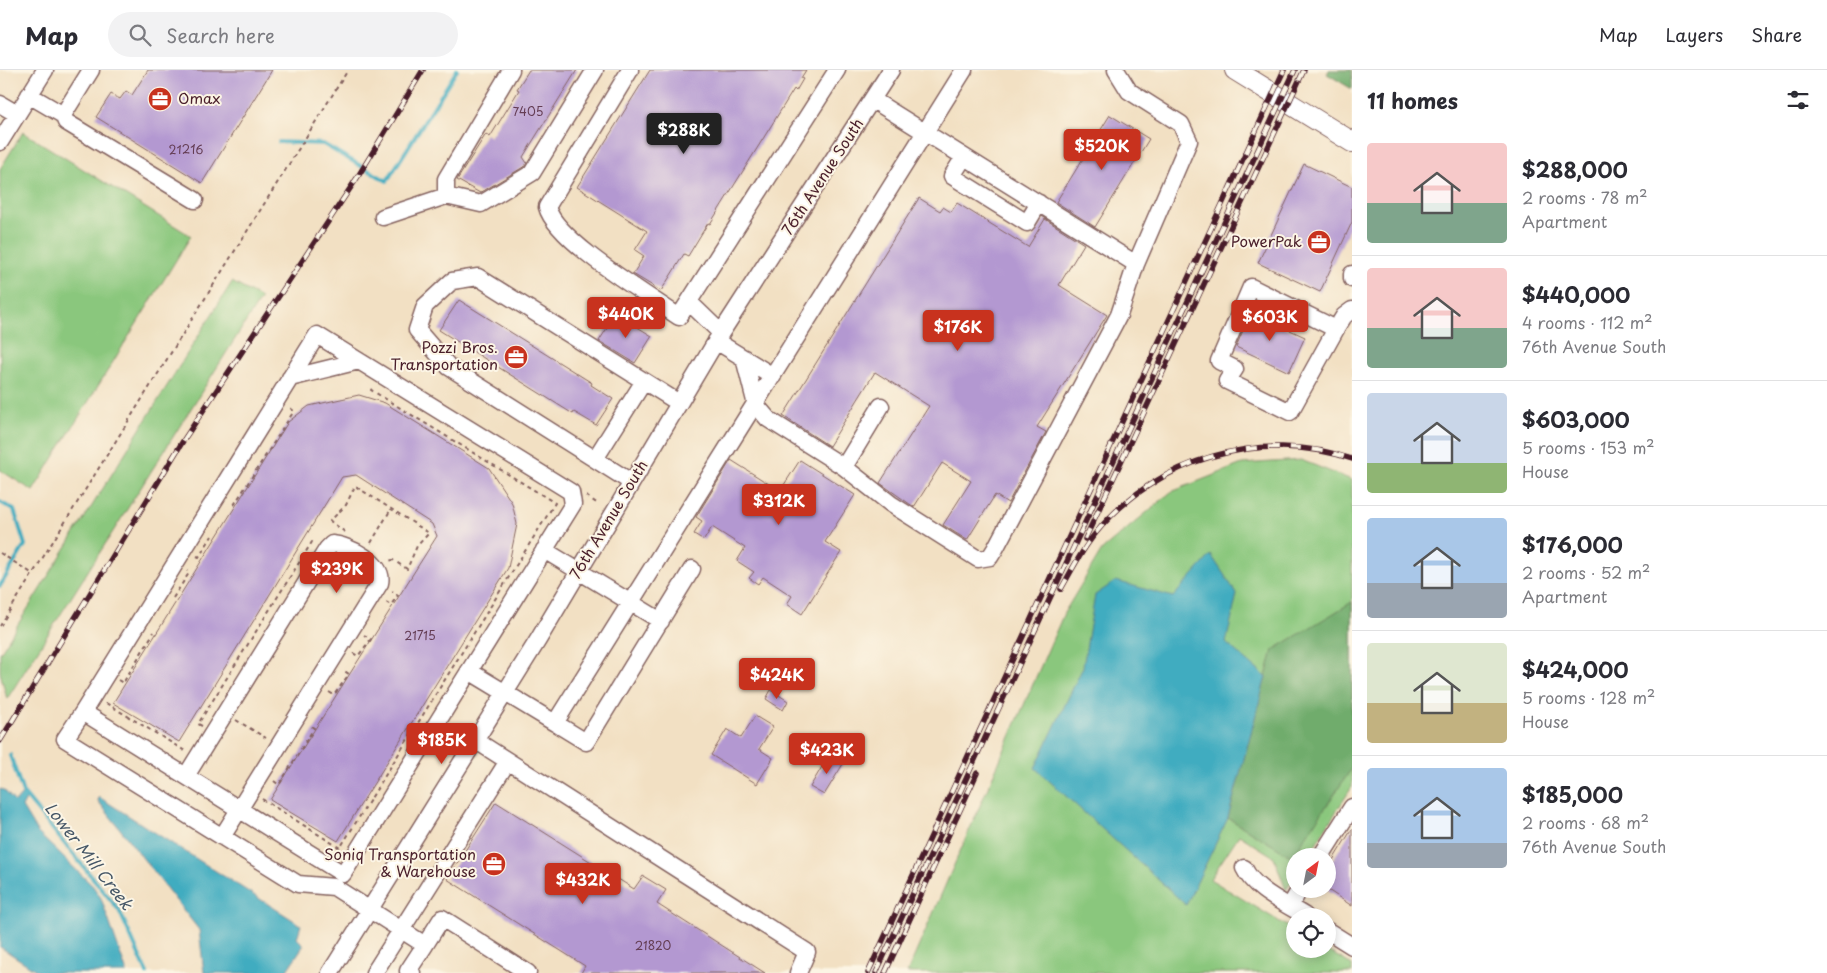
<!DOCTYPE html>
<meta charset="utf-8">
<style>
body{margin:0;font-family:"Playpen Sans",sans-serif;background:#f2f2f3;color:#2b2b33;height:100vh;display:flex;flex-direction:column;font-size:19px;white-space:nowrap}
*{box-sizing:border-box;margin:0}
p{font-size:16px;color:#7c7c81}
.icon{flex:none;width:28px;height:28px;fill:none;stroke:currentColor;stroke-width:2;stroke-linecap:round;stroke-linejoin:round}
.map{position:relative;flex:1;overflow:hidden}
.panel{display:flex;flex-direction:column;background:#fff;width:475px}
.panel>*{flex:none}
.needle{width:32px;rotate:32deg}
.fabs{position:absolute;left:1286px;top:778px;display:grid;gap:10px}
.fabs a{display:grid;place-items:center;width:50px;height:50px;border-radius:50%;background:#fff;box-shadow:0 2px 12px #0003;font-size:25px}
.price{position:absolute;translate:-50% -42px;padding:0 11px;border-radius:5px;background:#c8321e;color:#fff;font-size:16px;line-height:32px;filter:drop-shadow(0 1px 2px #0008)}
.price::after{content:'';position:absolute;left:50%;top:30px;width:15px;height:11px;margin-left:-8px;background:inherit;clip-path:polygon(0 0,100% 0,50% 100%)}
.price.current{background:#222;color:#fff}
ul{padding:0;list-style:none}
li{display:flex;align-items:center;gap:15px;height:125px;padding:0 15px}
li+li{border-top:1px solid #e1e1e2}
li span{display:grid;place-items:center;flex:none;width:140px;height:100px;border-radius:5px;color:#555}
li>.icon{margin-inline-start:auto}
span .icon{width:60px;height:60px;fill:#fffc;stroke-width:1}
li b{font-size:21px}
h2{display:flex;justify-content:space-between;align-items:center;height:60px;padding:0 15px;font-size:21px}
header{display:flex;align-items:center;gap:30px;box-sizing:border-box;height:70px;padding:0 25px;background:#fff;border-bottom:1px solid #e1e1e2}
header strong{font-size:24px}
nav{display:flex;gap:28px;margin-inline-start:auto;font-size:18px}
.search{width:350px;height:45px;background:#f2f2f3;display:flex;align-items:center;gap:12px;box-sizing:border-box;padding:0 18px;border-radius:28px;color:#7c7c81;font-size:19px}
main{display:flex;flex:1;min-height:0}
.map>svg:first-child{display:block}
</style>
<header>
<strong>Map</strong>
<div class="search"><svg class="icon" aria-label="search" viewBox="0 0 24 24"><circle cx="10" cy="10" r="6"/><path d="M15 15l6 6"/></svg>Search here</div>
<nav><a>Map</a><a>Layers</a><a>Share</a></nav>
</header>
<main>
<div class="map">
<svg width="1352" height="903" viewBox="0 0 1352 903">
<rect width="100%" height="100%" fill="#fcf5e5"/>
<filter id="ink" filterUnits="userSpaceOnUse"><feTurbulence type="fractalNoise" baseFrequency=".02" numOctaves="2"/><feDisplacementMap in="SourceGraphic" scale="10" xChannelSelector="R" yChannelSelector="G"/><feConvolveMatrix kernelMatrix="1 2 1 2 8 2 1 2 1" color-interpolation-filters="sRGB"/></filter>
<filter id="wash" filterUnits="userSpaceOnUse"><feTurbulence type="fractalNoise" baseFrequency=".0096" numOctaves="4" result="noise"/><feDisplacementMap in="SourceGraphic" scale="20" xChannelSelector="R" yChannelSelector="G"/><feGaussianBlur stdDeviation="1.12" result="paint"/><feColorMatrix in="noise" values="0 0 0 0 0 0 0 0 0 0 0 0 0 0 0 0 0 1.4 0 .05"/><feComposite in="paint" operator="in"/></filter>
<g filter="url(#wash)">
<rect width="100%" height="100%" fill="#f2e0c3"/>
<path fill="#8ac77d" stroke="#6a7354" d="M23,62L191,166L33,421L0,400V99Z
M232,212L261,228L7,629L0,602V583Z
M1301,390L1352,410V717L1308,786H1295V806L1286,820L1274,787L1239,765L1210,809L1295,861V879H1325L1352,895V903H907L1064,543L1102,480L1171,422L1242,394Z"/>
<path fill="#6fac6c" stroke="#5c664c" d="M1329,0H1352V19L1327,4Z
M1352,532V698L1292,787L1228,748L1273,580Z"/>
<path fill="#41acc0" stroke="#466676" d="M1211,485L1237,524L1226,573L1266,607L1228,748L1186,835L1035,698L1083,597L1095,525L1116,511L1173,527Z
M0,719L4,720L15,732L23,723L27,728L22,737L37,762L93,816L101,828L127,903H40L0,877Z
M99,727L301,855L297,868L304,875L285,903H204L199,860L98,731Z"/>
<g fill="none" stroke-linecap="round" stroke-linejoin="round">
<path stroke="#41acc0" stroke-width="4" d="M279,72L323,74L387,111L457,0
M0,432L14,440L25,475L0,516
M10,685L23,723L119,840L147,903"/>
</g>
<g id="blocks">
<path fill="#b398d1" d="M148,0H272L202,113L96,47L111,24L120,29L126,21L132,25Z
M529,0H577L523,87L527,93L525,96L480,123L457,110L486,64L490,67L519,20L517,19Z
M650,0H806L801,8L803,9L796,21L794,19L710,154L708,153L688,186L684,184L661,221L633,204L644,186L635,180L647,161L577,117Z
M1110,45L1149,69L1095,157L1056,132Z
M1304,94L1352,117V152L1320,222L1258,193Z
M919,128L940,141L943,137L951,142L957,133L1028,177L1045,149L1084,174L1059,215L1107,245L1037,357L1046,362L1008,433L995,425L967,470L943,455L971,411L942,393L914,437L880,413L929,336L875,302L829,376L783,346Z
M459,230L592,313L591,315L613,329L596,355L574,342L573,344L439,260Z
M1251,242L1305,267L1289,302L1236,277Z
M616,244L652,266L635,293L599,271Z
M359,325L385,333L489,398L512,433L517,454L508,498L338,771L270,730L437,466L432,454L356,405L342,407L179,672L113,633L288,352L309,336Z
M731,390L780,421L800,390L855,425L825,472L841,482L802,544L787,534L792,526L763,507L758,514L749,508L754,502L737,491L745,478L712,457L704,470L694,464L702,451L696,447Z
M771,620L788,631L783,640L766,629Z
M755,646L773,657L759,679L773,688L757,714L711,685L727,659L741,668Z
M829,685L843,694L824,725L810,717Z
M496,732L634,819L643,806L666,820L657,834L765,903H581L585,896L447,809Z
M1352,759V836L1328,820V798Z"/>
</g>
</g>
<g filter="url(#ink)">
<use href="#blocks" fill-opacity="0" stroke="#856360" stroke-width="1"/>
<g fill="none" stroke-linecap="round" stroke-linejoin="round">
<g stroke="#856360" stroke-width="19">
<path id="minor" d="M511,0L446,109V126L481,134L532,103L595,0
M630,0L547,137C556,171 648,225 679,247L837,0
M29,25L63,45L91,0
M873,30L1136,194L1189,71L1181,54L1129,21L1116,0
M0,34L17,44
M63,45L66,52L195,130
M0,72L45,0
M964,87L952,106L1027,153L1039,133
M383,147L446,126
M1352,204V209
M689,232L721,263
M1336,259L1251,217L1219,291L1235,299L1227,311L1290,342L1336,259L1344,246L1352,240
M716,271L773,306
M744,288L756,335L768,349L844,397L891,434L978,489L990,487L995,479L1119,245L1136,194
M290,308L359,291
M595,389L644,311
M844,397L881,336
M631,412L449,297L417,260L425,236L452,211L478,207L679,333
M544,480L661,551
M469,601L555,653L964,0
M83,642L317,265L571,422L573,434L343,804L83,642L65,669L298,814L334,817L425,875L442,848L528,903
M555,653L586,672L692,499
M475,670L807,882L798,903
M186,706L327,479L332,474C348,475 385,493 380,513L222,767
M1321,786L1352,737
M1244,798C1255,821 1285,833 1305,846
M1290,836L1300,819
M1328,861L1352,876
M330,903L538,570L721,263L891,0
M374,903L508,691
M412,903L408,901L425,875"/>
</g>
<g stroke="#856360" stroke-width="22">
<path id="major" d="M1235,0L1352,72"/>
</g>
<path stroke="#856360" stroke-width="2" stroke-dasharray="4 4" stroke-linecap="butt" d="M586,426L598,434
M234,435L294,341L289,337
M345,462L330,451L346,435L355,416L429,463L417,476L407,499L393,490L388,491
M371,473L391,439
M0,483L33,504
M197,486L199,487L212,466
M173,528L189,503L187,501
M386,532L391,535L398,525L392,521
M0,556L348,0
M353,583L358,586L371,569L364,565
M118,610L123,613L154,562
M329,622L334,625L349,604L343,600
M106,633L185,681
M236,650L266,668
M202,656L198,654L312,472L315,474
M274,711L279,715L314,658L309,655
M262,729L340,778L555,433L371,320L374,316"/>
<use href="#minor" stroke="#fff" stroke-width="16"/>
<use href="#major" stroke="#fff" stroke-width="20"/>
<g stroke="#4a1f2b" stroke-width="5.5">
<path id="rail" d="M1085,469L1304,0
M1061,519C1072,500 1081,481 1095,464C1156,388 1261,358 1352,389
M0,671L183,371L357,108L423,0
M868,903L1284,0
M876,903L1295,0
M885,903L977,703"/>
</g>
<use href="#rail" stroke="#fcf5e5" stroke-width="4" stroke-dasharray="11" stroke-linecap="butt"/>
</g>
</g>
<defs>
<g id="office-disc" transform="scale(1.25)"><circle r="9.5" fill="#c8321e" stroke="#fcf5e5"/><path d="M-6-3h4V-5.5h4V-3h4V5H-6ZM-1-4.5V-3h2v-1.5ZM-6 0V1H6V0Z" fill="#fff"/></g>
</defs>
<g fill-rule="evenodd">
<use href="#office-disc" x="160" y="29"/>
<use href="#office-disc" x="1319" y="172"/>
<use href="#office-disc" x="516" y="287"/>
<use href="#office-disc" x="494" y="794"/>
</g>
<g text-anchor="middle" stroke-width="4" stroke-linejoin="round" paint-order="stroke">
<g font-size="12" fill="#643d54">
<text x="528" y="46">7405</text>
<text x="186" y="84">21216</text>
<text x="420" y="570">21715</text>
<text x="653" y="880">21820</text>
</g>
<g font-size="15" fill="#4a1f2b" stroke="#fcf5e5" text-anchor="end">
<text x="178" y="34" text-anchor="start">Omax</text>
<text x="1302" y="177">PowerPak</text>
<text x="498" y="283">Pozzi Bros.<tspan x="498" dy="17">Transportation</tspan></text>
<text x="476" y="790">Soniq Transportation<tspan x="476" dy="17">&amp; Warehouse</tspan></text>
</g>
<g font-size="15" fill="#4a1f2b" stroke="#fcf5e5">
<text transform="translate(823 107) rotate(-57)" y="5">76th Avenue South</text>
<text transform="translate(609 450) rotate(-59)" y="5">76th Avenue South</text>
</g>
<g font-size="16" font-style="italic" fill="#465767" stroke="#fcf5e5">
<text transform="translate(89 786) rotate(52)" y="6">Lower Mill Creek</text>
</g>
</g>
</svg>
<div class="fabs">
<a><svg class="needle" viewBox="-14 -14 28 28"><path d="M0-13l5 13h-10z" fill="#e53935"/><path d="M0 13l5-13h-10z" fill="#7c7c81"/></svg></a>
<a><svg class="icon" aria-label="locate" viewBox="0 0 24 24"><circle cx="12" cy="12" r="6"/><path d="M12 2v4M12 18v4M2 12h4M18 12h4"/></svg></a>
</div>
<b class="price current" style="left:684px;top:85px">$288K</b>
<b class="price" style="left:1102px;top:101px">$520K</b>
<b class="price" style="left:626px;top:269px">$440K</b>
<b class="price" style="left:1270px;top:272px">$603K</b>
<b class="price" style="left:958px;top:282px">$176K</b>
<b class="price" style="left:779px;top:456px">$312K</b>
<b class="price" style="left:337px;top:524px">$239K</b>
<b class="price" style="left:777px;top:630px">$424K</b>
<b class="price" style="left:442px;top:695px">$185K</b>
<b class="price" style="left:827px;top:705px">$423K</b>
<b class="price" style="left:583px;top:835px">$432K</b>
</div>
<section class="panel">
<h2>11 homes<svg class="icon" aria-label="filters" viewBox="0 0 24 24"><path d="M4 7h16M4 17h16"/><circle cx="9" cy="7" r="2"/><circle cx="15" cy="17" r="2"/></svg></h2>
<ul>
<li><span style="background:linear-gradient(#f6c9c9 60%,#7fa58c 0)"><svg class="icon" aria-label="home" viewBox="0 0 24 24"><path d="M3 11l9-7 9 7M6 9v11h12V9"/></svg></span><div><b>$288,000</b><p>2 rooms · 78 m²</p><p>Apartment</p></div></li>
<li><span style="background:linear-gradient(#f6c9c9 60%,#7fa58c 0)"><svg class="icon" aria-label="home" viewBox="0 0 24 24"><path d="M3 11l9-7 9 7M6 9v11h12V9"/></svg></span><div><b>$440,000</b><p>4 rooms · 112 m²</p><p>76th Avenue South</p></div></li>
<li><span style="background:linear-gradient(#c9d6e8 70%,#8fb573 0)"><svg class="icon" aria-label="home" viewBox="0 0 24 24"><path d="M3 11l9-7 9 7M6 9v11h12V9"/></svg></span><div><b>$603,000</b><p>5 rooms · 153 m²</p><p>House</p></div></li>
<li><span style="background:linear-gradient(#a9c7e8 65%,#9aa5b1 0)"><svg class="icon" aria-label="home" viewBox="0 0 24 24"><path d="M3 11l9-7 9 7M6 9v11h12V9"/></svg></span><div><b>$176,000</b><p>2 rooms · 52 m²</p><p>Apartment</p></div></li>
<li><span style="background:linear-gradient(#dfe7d0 60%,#c2b280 0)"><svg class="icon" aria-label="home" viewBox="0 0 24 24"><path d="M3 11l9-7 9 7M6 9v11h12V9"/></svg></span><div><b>$424,000</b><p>5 rooms · 128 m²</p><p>House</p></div></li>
<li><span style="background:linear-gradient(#a9c7e8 75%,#9aa5b1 0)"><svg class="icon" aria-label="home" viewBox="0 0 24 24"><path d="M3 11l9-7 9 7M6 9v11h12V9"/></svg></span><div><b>$185,000</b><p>2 rooms · 68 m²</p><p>76th Avenue South</p></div></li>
</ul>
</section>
</main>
